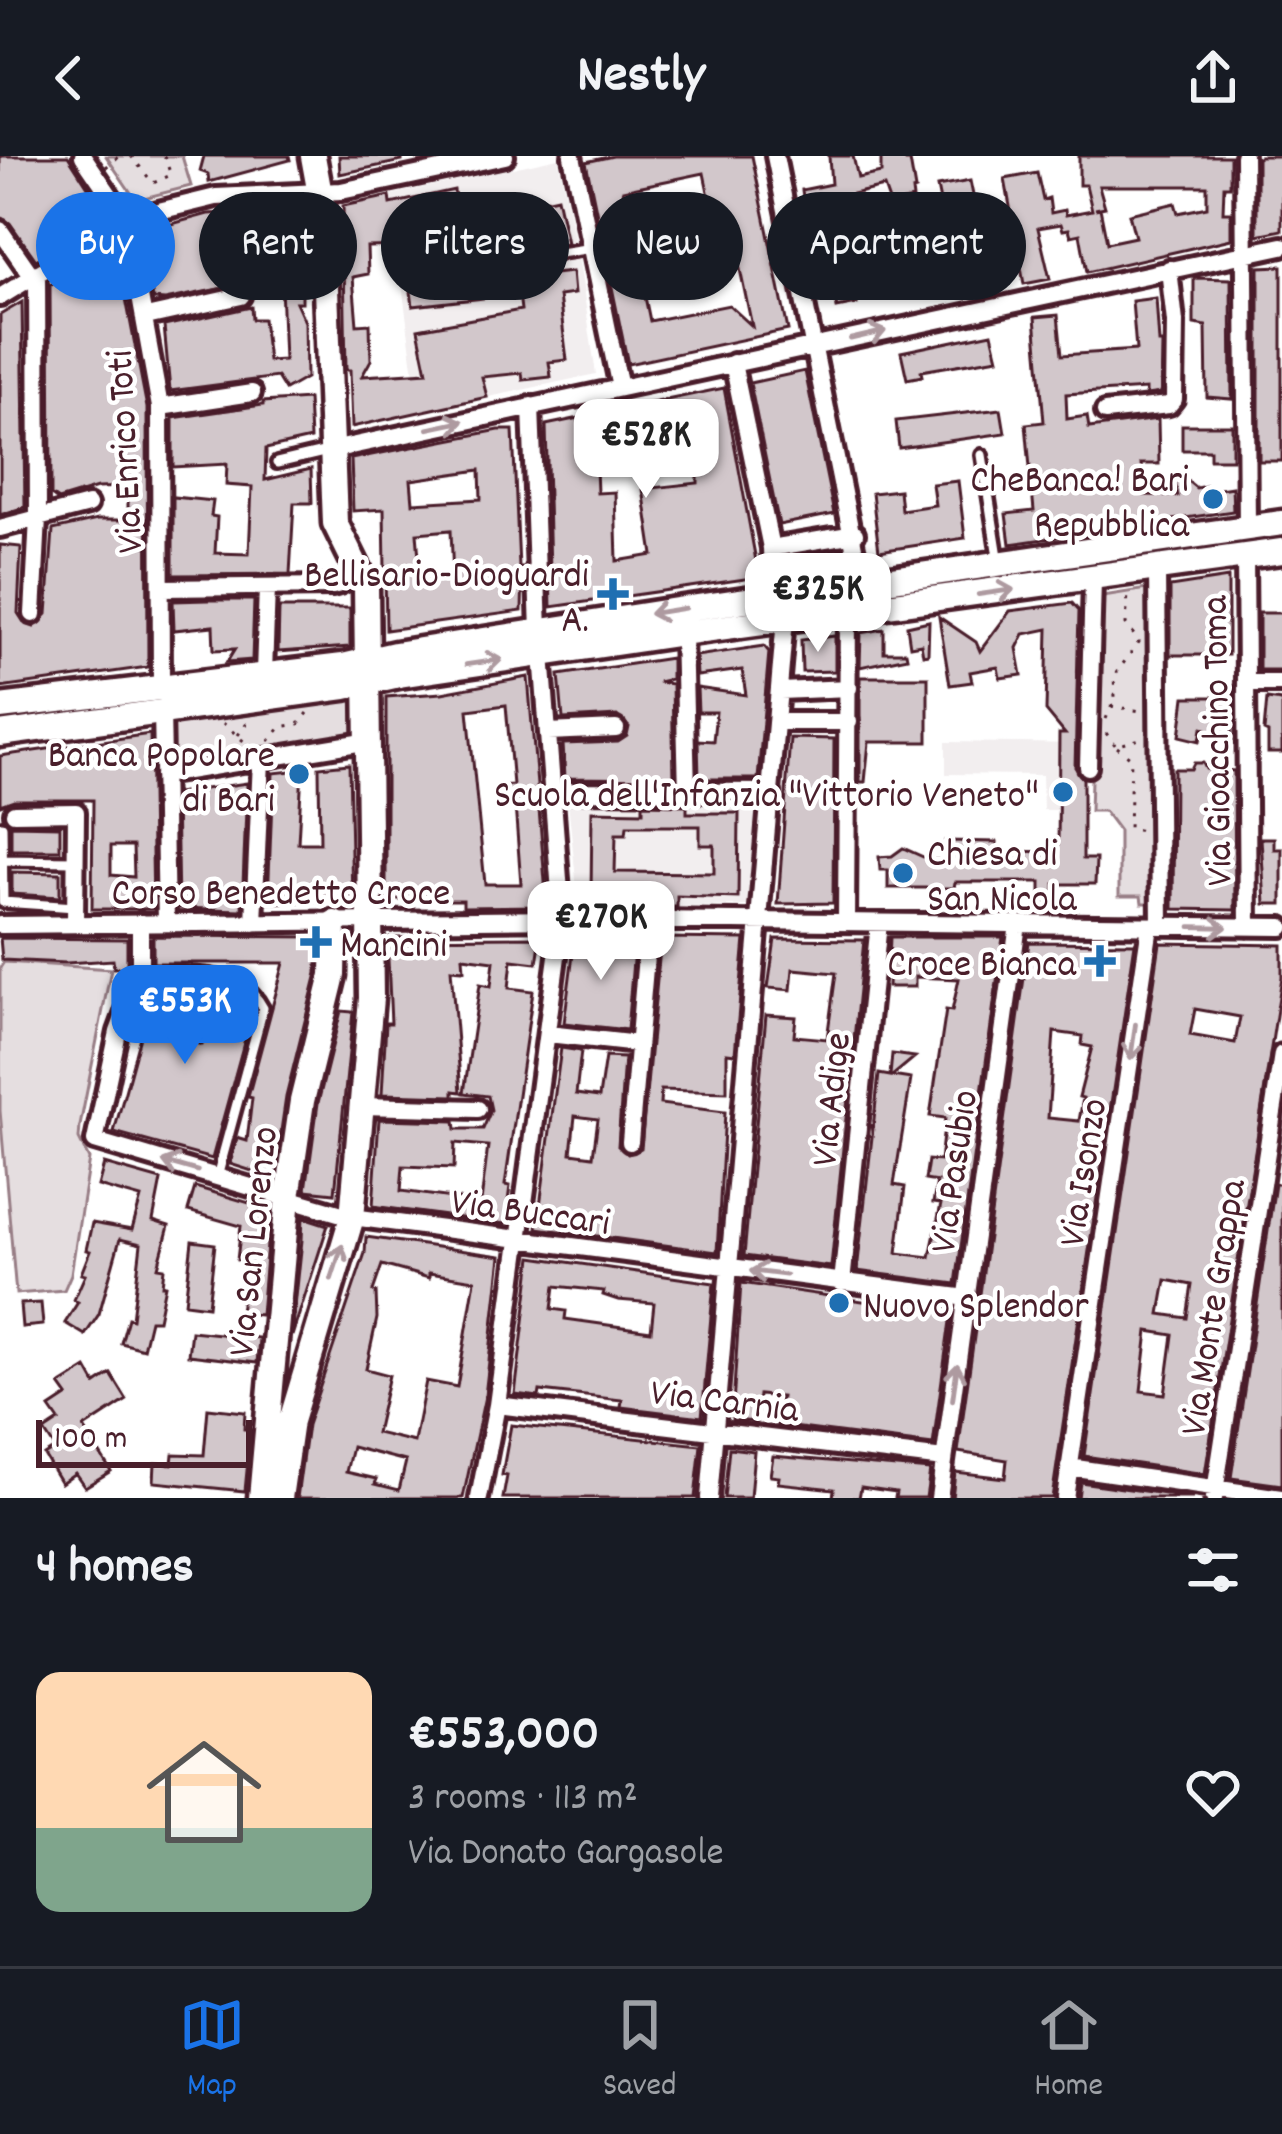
<!DOCTYPE html>
<meta charset="utf-8">
<style>
body{margin:0;font-family:Dekko,sans-serif;background:#20242c;color:#f1f3f6;height:100vh;display:flex;flex-direction:column;font-size:45px;white-space:nowrap}
*{box-sizing:border-box;margin:0}
p{font-size:39px;color:#9ea1a6}
.icon{flex:none;width:66px;height:66px;fill:none;stroke:currentColor;stroke-width:2;stroke-linecap:round;stroke-linejoin:round}
.map{position:relative;height:1342px;overflow:hidden}
.panel{display:flex;flex-direction:column;background:#171b24;flex:1}
.panel>*{flex:none}
.top-card{position:absolute;left:36px;top:36px;width:1212px;height:108px;display:flex;gap:24px}
.scale{position:absolute;left:36px;bottom:30px;width:216px;box-sizing:border-box;padding-left:12px;border:6px solid #4a1f2b;border-top:0;font-size:33px;line-height:42px;white-space:nowrap;color:#4a1f2b;-webkit-text-stroke:9px #fff;paint-order:stroke}
.price{position:absolute;translate:-50% -102px;padding:0 27px;border-radius:24px;background:#fff;color:#222;font-size:39px;line-height:78px;filter:drop-shadow(0 3px 6px #0008)}
.price::after{content:'';position:absolute;left:50%;top:72px;width:36px;height:27px;margin-left:-18px;background:inherit;clip-path:polygon(0 0,100% 0,50% 100%)}
.price.active{background:#1a73e8;color:#fff}
ul{padding:0;list-style:none}
li{display:flex;align-items:center;gap:36px;height:300px;padding:0 36px}
li+li{border-top:3px solid #363941}
li span{display:grid;place-items:center;flex:none;width:336px;height:240px;border-radius:24px;color:#555}
li>.icon{margin-inline-start:auto}
span .icon{width:144px;height:144px;fill:#fffc;stroke-width:1}
li b{font-size:51px}
h2{display:flex;justify-content:space-between;align-items:center;height:144px;padding:0 36px;font-size:51px}
.chip{padding:0 42px;border-radius:54px;background:#171b24;box-shadow:0 3px 9px #0004;font-size:42px;line-height:108px}
.chip.active{background:#1a73e8;color:#fff}
header{display:flex;justify-content:space-between;align-items:center;height:156px;padding:0 36px;background:#171b24;font-size:54px;font-weight:700}
.menu{display:flex;justify-content:space-around;align-items:center;height:168px;border-top:3px solid #363941;background:#171b24;font-size:33px;color:#9ea1a6}
.menu a{display:grid;justify-items:center;gap:6px}
.menu .active{color:#1a73e8}
.map>svg:first-child{display:block}
</style>
<header><svg class="icon" aria-label="back" viewBox="0 0 24 24"><path d="M15 5l-7 7 7 7"/></svg>Nestly<svg class="icon" aria-label="share" viewBox="0 0 24 24"><path d="M12 15V3M7 8l5-5 5 5M5 13v7h14v-7"/></svg></header>
<div class="map">
<svg width="1282" height="1342" viewBox="0 0 1282 1342">
<rect width="100%" height="100%" fill="#fff"/>
<filter id="ink" filterUnits="userSpaceOnUse"><feTurbulence type="fractalNoise" baseFrequency=".00833" numOctaves="2"/><feDisplacementMap in="SourceGraphic" scale="24" xChannelSelector="R" yChannelSelector="G"/><feConvolveMatrix kernelMatrix="1 2 1 2 8 2 1 2 1" color-interpolation-filters="sRGB"/></filter>
<g filter="url(#ink)">
<path fill="#f2eeef" d="M558,2L579,105L596,218L419,256L390,39Z
M946,586L1083,588V654H1043L1042,619L946,618Z
M568,646H756L747,750L579,752Z"/>
<path fill="#e5dee0" stroke="#987e86" stroke-width="3" d="M106,0H182L191,30L136,44Z
M1153,432L1156,747H1142L1141,740H1119V675L1104,655H1090L1097,441Z
M357,536L358,581L345,583L344,579L268,591V596L260,597L259,592L191,604V608L173,610L169,605L171,562Z
M4,806L111,813L80,970L79,983L89,1003L71,1118L64,1134L16,1138L0,955V812Z"/>
<path fill="#d2c7cb" stroke="#4a1f2b" stroke-width="3" fill-rule="evenodd" d="M0,0H68L104,56L103,62L36,104L10,67L0,61Z
M204,0H289L290,4L209,26L208,18L200,15Z
M339,0H402V5L340,18Z
M613,0H752L788,174L628,208L586,6ZM704,17L715,69L730,66L752,170L729,149L650,165L623,34Z
M829,0H853L858,22L881,17V0H905L906,5H910L915,34L912,35L913,43L890,48L884,31L848,39L855,78L854,85L848,86L857,148L837,152L825,91L831,90L822,44L804,47L802,34L831,28Z
M1079,0H1230V30H1224L1223,56H1231V83L1087,116L1080,78L1071,80L1069,73L1063,74L1061,68L1038,72L1050,123L1024,128L1005,23L1037,17L1043,44L1049,42L1051,57L1065,54L1066,59L1092,54L1086,29H1079ZM1099,30H1207V51L1178,57L1175,47L1129,58L1135,81L1107,87L1100,52L1095,53L1105,51Z
M1260,0H1282V74L1257,79V3Z
M970,25L978,63L945,70L937,31Z
M454,34L457,55L510,44L512,51L557,41L567,87L513,95L508,73L471,81L472,87L457,90L454,77L431,83L434,103L414,107L410,90L367,91L368,118L353,121L357,169L370,168L371,204L362,220L427,216L418,173L521,154L519,138L413,150L410,128L496,118L497,124L572,116L574,138L559,140L567,204L549,206L551,221L523,224L522,217L482,221L487,241L352,271L350,214H346L343,50L390,40L391,48Z
M302,53V146H296L305,166L306,222L285,234L277,221L170,235L164,170L251,151L252,163H263L268,205L284,204L279,80L227,82L231,108L256,106L258,125L165,144L153,143L143,86L159,78L157,72L208,58Z
M916,76L933,132L887,141L881,115L895,112L889,82Z
M115,85L147,252L148,511L0,532V389L21,391L18,457L25,468L34,471L47,458L53,374L97,364H128V331L97,332L58,344L51,339L50,129Z
M1282,110V305H1259V111Z
M1194,122L1231,123L1232,243L1207,241L1206,170L1194,168Z
M1156,142L1159,187H1162L1161,237L1146,239V233L1066,238L1067,263L1087,260L1089,272L1158,263L1159,308H1141L1145,339L1178,340L1174,323L1184,322L1196,332L1206,330L1207,335L1232,331L1233,355L1010,388L1006,358L1034,355L1026,268L1044,266L1035,161L1058,159L1062,199L1136,194L1132,145Z
M22,146L25,351L0,359V159Z
M992,177L998,202L921,215L922,220L907,223L901,196Z
M805,215L834,358L779,369L750,227Z
M724,232L759,421L551,451L546,269ZM701,266L706,292L681,297L676,270ZM663,272L671,315L698,316V327L643,333L653,399L617,405L615,336L597,337L596,312L637,314L629,278Z
M308,243L310,283L266,293L265,324L311,313L312,347H294L290,418L173,419V341L213,345L211,360L217,361L215,397L249,398L252,331L226,329L227,308L173,311V262L263,249V246Z
M1001,253L1005,277L899,292L896,265Z
M1182,269H1232V303H1210V294H1182Z
M499,274H513L519,412H523L522,455L386,474L384,353L353,355L351,303ZM480,314L481,343L413,347L411,324ZM451,374L453,422L421,427L417,377Z
M958,325L965,382L879,395L872,337L899,334L901,354L935,349L932,328Z
M1228,422V499H1170V431Z
M208,444H254L252,504L227,506L235,493L214,494L213,470L174,474L173,445Z
M1072,447L1079,455L1075,611L1083,623V703H1096L1095,728H1055L1054,755L1041,754V726H955L954,732H888V714H880L879,701L892,700L903,692L930,704H945V685L997,686V695L1058,696L1059,578H1065L1046,555L1048,473L1024,478L1017,492L1022,519L1000,522L998,511L970,516L972,526L950,529L939,461L976,486L980,495L1010,455Z
M279,452H350V491L278,496Z
M1259,457H1282V514H1259Z
M929,465L928,498L923,499L921,488L910,490L907,470Z
M884,473V496H906L907,501L860,511L861,477Z
M835,480V515L802,516L801,484Z
M764,490L769,496L758,623H699L698,584L713,585L716,556H698L697,532L746,539L742,514L697,520L696,500Z
M671,502V523L658,526L672,528L674,623L565,622L563,588L618,586L627,580L629,571L617,560L563,563L559,519Z
M528,521L547,750L463,751V744H386V541L442,537ZM506,549L513,629L500,630L501,650L515,649L521,728H485L468,554Z
M860,521H928V586H869L865,626H860Z
M1220,534H1233L1231,580L1202,572L1200,585L1180,580L1185,541H1225Z
M1267,543L1282,545V597H1268V577L1264,575Z
M150,578L153,753H92L93,644H14L0,649V600ZM111,690H133L134,721L111,719Z
M790,582L834,583L833,747L778,748Z
M1194,607H1203L1206,613L1234,615L1235,754L1173,753L1174,613H1191Z
M349,608L352,744L268,747L273,617L302,614L298,687H320L319,611Z
M247,627L242,754L178,752L176,637Z
M643,648L687,649V657H739L738,742L677,740V751H652V741H591L592,655L643,656ZM627,670H700V689H714V717L615,716L616,678H626Z
M11,669L60,670V694H11Z
M1261,682H1274V693H1282V748H1265Z
M12,716L60,717V741L12,738Z
M153,780L317,781V817L286,941L274,1022L230,1008L237,982L247,985L252,942L248,941L284,807H153Z
M541,781L537,807L512,804L509,832L533,835L505,1029L510,1030L505,1068L373,1050L379,963L455,965L456,973H483L491,954L488,940L464,937L480,828L491,830L494,805L463,801L464,814L451,813L461,936L454,935V940L382,938L386,867H391L387,782ZM455,987L488,990L481,1046L401,1035L403,1010L454,1012Z
M585,781L635,782L627,874L564,867L575,783Z
M890,781H1003L956,1128L857,1115L879,918L890,920L892,898L915,901L892,920L911,923L894,1029L905,1031L897,1097L930,1101L941,1048L933,1047L937,1026L925,1024L928,1004L940,1005L945,962L930,960L946,854L952,855L959,823L915,821V831H888Z
M0,782L127,783V811L114,812L113,804L66,807L2,804Z
M661,782L745,783L735,898L727,897V936L661,934L660,948L725,956L717,1096L537,1072L561,892L581,895L576,938L599,941L605,901L624,902L618,990L628,998L641,992ZM575,960L598,963L593,1000L571,997Z
M775,783L864,784L831,1111L744,1100L766,859L796,861L794,880L827,883L836,817L793,813L791,834L768,832Z
M1029,786L1135,787L1052,1342H952L955,1316L1005,1322L1007,1304L958,1296ZM1054,876L1083,880L1082,889L1092,891L1079,941L1083,942L1079,965L1048,962Z
M1160,787L1282,789V821L1205,1318L1084,1300ZM1195,853L1240,861L1235,887L1190,879ZM1166,1124L1192,1129L1187,1162L1160,1158ZM1148,1175L1173,1179L1165,1238L1141,1235Z
M155,826L196,827L232,835L253,854L212,1003L114,976ZM178,843L213,849L202,889L168,878Z
M341,855L353,856L335,1037L306,1034L318,947Z
M104,1008L161,1024L153,1065L169,1070L158,1111L164,1112L162,1129H165L158,1164H150L143,1193L121,1187L128,1162L132,1163L141,1088L120,1083L99,1158L85,1179L65,1167L78,1146L74,1144L85,1119L81,1118L90,1095L86,1094L92,1067L132,1074L141,1042L98,1030Z
M1275,1028H1282V1329L1231,1322Z
M195,1031L270,1053L261,1159L240,1157L246,1105L237,1104L241,1070L188,1055Z
M303,1061L328,1069L292,1180L302,1084Z
M366,1081L501,1100L485,1240L463,1342H297L307,1269L365,1097ZM382,1109L429,1122V1117L475,1124L457,1231L426,1225L414,1286L376,1277L389,1219L366,1213L377,1162L376,1136L373,1135ZM352,1291L406,1305L399,1334L375,1328L377,1323L346,1316Z
M192,1085L215,1088L208,1150L185,1147Z
M532,1101L714,1127L702,1261L621,1251L622,1244L540,1235L539,1241L515,1238ZM555,1130L604,1135L603,1139L618,1144L654,1147L651,1175L565,1163L566,1155L552,1153Z
M741,1127L951,1158L933,1289L777,1269L781,1241L759,1239L756,1266L732,1264Z
M41,1147L43,1169L22,1171L20,1148Z
M191,1175L259,1182L257,1207L188,1199Z
M87,1212L96,1228L111,1218L127,1244L84,1272L111,1315L85,1331L75,1317L61,1327L44,1299L55,1292L44,1275L59,1265L50,1252L68,1240L60,1229Z
M208,1252L245,1256L244,1273L251,1274L245,1335L154,1326L155,1307L172,1308L173,1298L204,1299Z
M511,1269L701,1289L695,1342H503L507,1320L502,1319Z
M729,1292L754,1295L750,1342H724Z
M773,1300L930,1314L926,1342H895L896,1336L861,1331L859,1342H833L834,1333L778,1327L779,1321L770,1320Z
M1080,1326L1193,1342H1078Z"/>
<g fill="none" stroke-linecap="round" stroke-linejoin="round">
<g stroke="#4a1f2b" stroke-width="18">
<path id="lane" d="M417,119L592,92
M982,299L999,407
M277,307L332,294
M2,670L3,746L75,751
M2,704L75,705
M140,816C182,819 241,809 263,852L217,1021"/>
</g>
<g stroke="#4a1f2b" stroke-width="26">
<path id="street" d="M83,0L126,63L160,251L161,528
M572,0L620,232
M775,0L861,426
M1244,0L1247,371
M0,74L32,120
M0,141L126,63L216,41L341,35L505,0
M146,161L241,140
M733,207L771,392L773,439
M531,250L539,475
M160,251L252,237
M1105,256L1169,249L1174,243L1175,166L1169,113
M332,294L1282,90
M0,372L88,349
M771,392L855,378
M1245,399L1248,771
M772,412L858,400
M1157,413L1160,770
M162,432L333,430C349,426 352,421 352,404
M33,458L38,362L37,117
M683,477L687,636
M264,517L267,431
M1246,527H1282
M780,535L849,532
M162,554L166,766
M778,566H849
M548,576L616,573
M1088,611L1093,423
M163,619L370,585
M552,635L771,636
M14,657L76,656L75,768
M846,766L848,454
M140,767V816L118,876L95,985L352,1061L967,1142
M254,767L261,603
M0,769L562,763L1282,771
M548,878L638,888
M362,950L478,953
M630,986L649,765
M842,1127L879,767
M497,1249L944,1303
M1069,1311L1281,1342
M479,1342L497,1249L562,763L542,498
M709,1342L785,463
M939,1342L1018,768
M1065,1342L1150,770
M1214,1342L1282,898"/>
</g>
<g stroke="#4a1f2b" stroke-width="33">
<path id="secondary" d="M0,551L343,510L395,498L683,453L1282,367
M0,578L345,531L399,519L683,477L1282,395
M261,1342L288,1041L302,945L333,819L334,767
M280,1342L291,1265L352,1061L371,842L366,430L335,367L323,55L313,0"/>
</g>
<path stroke="#4a1f2b" stroke-width="3" stroke-dasharray="3 9" stroke-linecap="butt" d="M131,0L153,27L171,19L164,0
M106,11L119,0
M1111,550L1141,555
M1106,563L1115,541L1114,520L1139,486L1126,468L1128,438
M223,567L247,588
M1106,577L1116,590L1143,582
M238,579L250,562
M269,585L281,571L299,568L308,557
M1117,591L1131,602L1129,673L1144,675"/>
<use href="#lane" stroke="#fff" stroke-width="9"/>
<use href="#street" stroke="#fff" stroke-width="16"/>
<use href="#secondary" stroke="#fff" stroke-width="24"/>
</g>
<defs><path id="oneway-shaft" d="M-6 0H5M1.5-3L5.5 0L1.5 3" fill="none" stroke-width="1.6" stroke-linecap="round" stroke-linejoin="round" transform="scale(3)"/></defs>
<g stroke="#ae9aa0">
<use href="#oneway-shaft" transform="translate(868 179) rotate(-13)"/>
<use href="#oneway-shaft" transform="translate(446 269) rotate(-12)"/>
<use href="#oneway-shaft" transform="translate(996 436) rotate(-8)"/>
<use href="#oneway-shaft" transform="translate(667 455) rotate(171)"/>
<use href="#oneway-shaft" transform="translate(484 506) rotate(-8)"/>
<use href="#oneway-shaft" transform="translate(1209 771) rotate(1)"/>
<use href="#oneway-shaft" transform="translate(1133 886) rotate(98)"/>
<use href="#oneway-shaft" transform="translate(180 1010) rotate(-164)"/>
<use href="#oneway-shaft" transform="translate(337 1106) rotate(-72)"/>
<use href="#oneway-shaft" transform="translate(768 1117) rotate(-173)"/>
<use href="#oneway-shaft" transform="translate(955 1226) rotate(-82)"/>
</g>
</g>
<g fill="#1f6fb2" stroke="#fff" stroke-width="4.5">
<circle cx="1213" cy="343" r="12"/>
<path d="M607 420h12v12h12v12h-12v12h-12v-12h-12v-12h12z"/>
<circle cx="299" cy="618" r="12"/>
<circle cx="1063" cy="636" r="12"/>
<circle cx="903" cy="717" r="12"/>
<path d="M310 768h12v12h12v12h-12v12h-12v-12h-12v-12h12z"/>
<path d="M1094 787h12v12h12v12h-12v12h-12v-12h-12v-12h12z"/>
<circle cx="839" cy="1147" r="12"/>
</g>
<g text-anchor="middle" stroke-width="9" stroke-linejoin="round" paint-order="stroke">
<g font-size="39" fill="#4a1f2b" stroke="#fff">
<text transform="translate(122 296) rotate(-93)" y="14">Via Enrico Toti</text>
<text transform="translate(1214 585) rotate(-91)" y="14">Via Gioacchino Toma</text>
<text x="281" y="748">Corso Benedetto Croce</text>
<text transform="translate(828 943) rotate(-84)" y="14">Via Adige</text>
<text transform="translate(951 1015) rotate(-82)" y="14">Via Pasubio</text>
<text transform="translate(1080 1016) rotate(-81)" y="14">Via Isonzo</text>
<text transform="translate(531 1053) rotate(8)" y="14">Via Buccari</text>
<text transform="translate(250 1085) rotate(-84)" y="14">Via San Lorenzo</text>
<text transform="translate(1210 1151) rotate(-81)" y="14">Via Monte Grappa</text>
<text transform="translate(725 1242) rotate(7)" y="14">Via Carnia</text>
</g>
<g font-size="39" fill="#4a1f2b" stroke="#fff" text-anchor="end">
<text x="1189" y="335">CheBanca! Bari<tspan x="1189" dy="45">Repubblica</tspan></text>
<text x="589" y="430">Bellisario-Dioguardi<tspan x="589" dy="45">A.</tspan></text>
<text x="275" y="610">Banca Popolare<tspan x="275" dy="45">di Bari</tspan></text>
<text x="1039" y="650">Scuola dell'Infanzia "Vittorio Veneto"</text>
<text x="927" y="709" text-anchor="start">Chiesa di<tspan x="927" dy="45">San Nicola</tspan></text>
<text x="340" y="800" text-anchor="start">Mancini</text>
<text x="1076" y="819">Croce Bianca</text>
<text x="863" y="1161" text-anchor="start">Nuovo Splendor</text>
</g>
</g>
</svg>
<div class="scale">100 m</div>
<b class="price" style="left:646px;top:345px">€528K</b>
<b class="price" style="left:818px;top:499px">€325K</b>
<b class="price" style="left:601px;top:827px">€270K</b>
<b class="price active" style="left:185px;top:911px">€553K</b>
<div class="top-card">
<a class="chip active">Buy</a>
<a class="chip">Rent</a>
<a class="chip">Filters</a>
<a class="chip">New</a>
<a class="chip">Apartment</a>
</div>
</div>
<section class="panel">
<h2>4 homes<svg class="icon" aria-label="filters" viewBox="0 0 24 24"><path d="M4 7h16M4 17h16"/><circle cx="9" cy="7" r="2"/><circle cx="15" cy="17" r="2"/></svg></h2>
<ul>
<li><span style="background:linear-gradient(#ffd9b3 65%,#7fa58c 0)"><svg class="icon" aria-label="home" viewBox="0 0 24 24"><path d="M3 11l9-7 9 7M6 9v11h12V9"/></svg></span><div><b>€553,000</b><p>3 rooms · 113 m²</p><p>Via Donato Gargasole</p></div><svg class="icon" aria-label="heart" viewBox="0 0 24 24"><path d="M12 20l-8-8c-3-5 5-10 8-4 3-6 11-1 8 4z"/></svg></li>
</ul>
</section>
<nav class="menu">
<a class="active"><svg class="icon" aria-label="map" viewBox="0 0 24 24"><path d="M3 6l6-2 6 2 6-2v14l-6 2-6-2-6 2zM9 4v14M15 6v14"/></svg>Map</a>
<a><svg class="icon" aria-label="saved" viewBox="0 0 24 24"><path d="M7 4h10v16l-5-4-5 4z"/></svg>Saved</a>
<a><svg class="icon" aria-label="home" viewBox="0 0 24 24"><path d="M3 11l9-7 9 7M6 9v11h12V9"/></svg>Home</a>
</nav>
